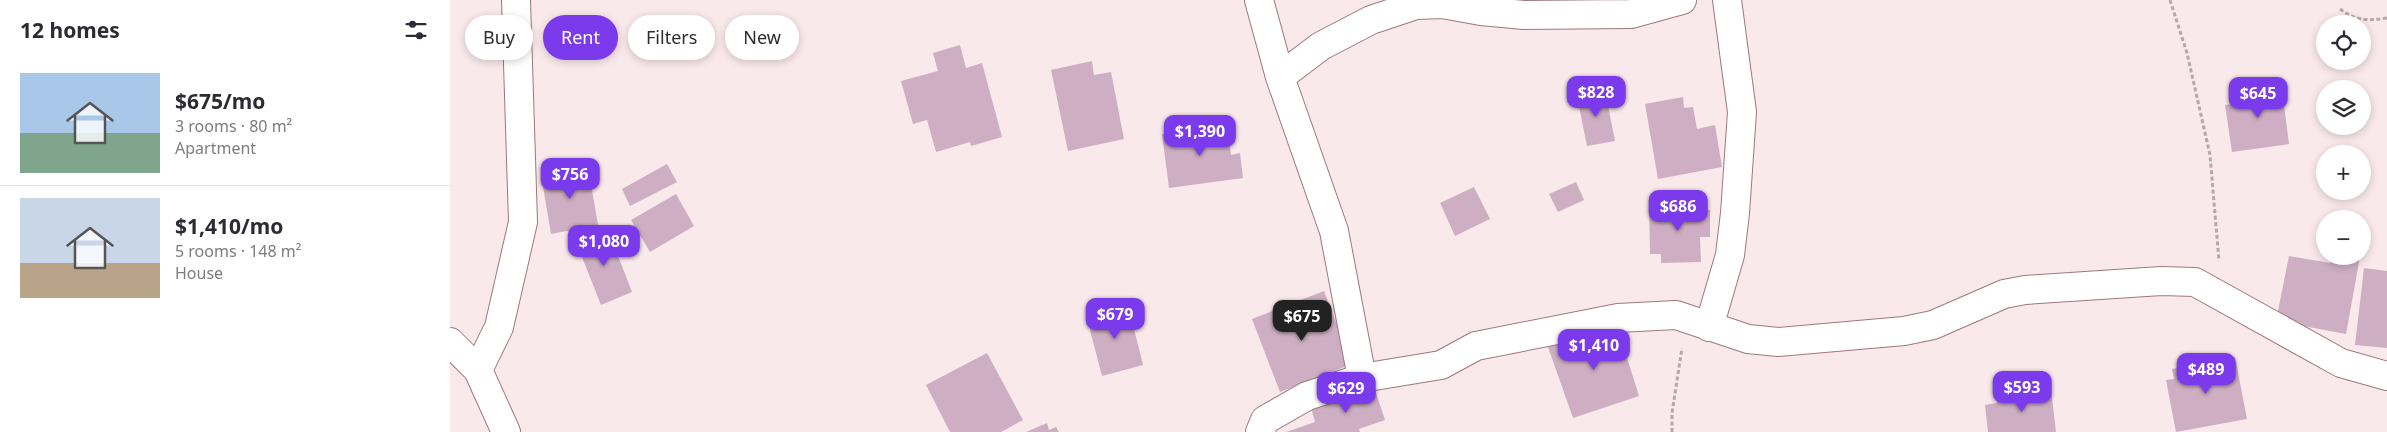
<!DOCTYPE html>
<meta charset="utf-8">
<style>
body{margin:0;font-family:"Noto Sans",sans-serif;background:#f7f7f7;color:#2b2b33;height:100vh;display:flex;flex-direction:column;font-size:19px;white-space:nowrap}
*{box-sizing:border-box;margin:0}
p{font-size:16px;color:#7c7c81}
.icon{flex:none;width:28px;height:28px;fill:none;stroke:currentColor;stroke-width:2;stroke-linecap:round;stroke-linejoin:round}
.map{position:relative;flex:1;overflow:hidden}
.details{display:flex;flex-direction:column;background:#fff;width:450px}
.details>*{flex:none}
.hud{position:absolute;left:15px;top:15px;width:475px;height:45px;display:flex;gap:10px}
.tools{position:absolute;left:1866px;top:15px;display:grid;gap:10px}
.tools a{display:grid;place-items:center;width:55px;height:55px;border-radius:50%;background:#fff;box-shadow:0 2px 8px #0003;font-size:25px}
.price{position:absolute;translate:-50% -42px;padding:0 11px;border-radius:10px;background:#7c3aed;color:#fff;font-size:16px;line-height:32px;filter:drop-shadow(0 1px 2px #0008)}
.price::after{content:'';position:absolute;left:50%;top:30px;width:15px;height:11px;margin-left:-8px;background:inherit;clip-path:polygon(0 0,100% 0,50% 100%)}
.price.current{background:#222;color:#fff}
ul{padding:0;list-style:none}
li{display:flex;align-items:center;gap:15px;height:125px;padding:0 20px}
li+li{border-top:1px solid #e1e1e2}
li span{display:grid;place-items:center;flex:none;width:140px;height:100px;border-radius:0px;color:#555}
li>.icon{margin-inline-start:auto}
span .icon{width:60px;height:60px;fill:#fffc;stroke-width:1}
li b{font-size:21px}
h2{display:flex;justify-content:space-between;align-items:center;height:60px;padding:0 20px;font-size:21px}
.pill{padding:0 18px;border-radius:22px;background:#fff;box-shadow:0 2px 8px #0003;font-size:18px;line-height:45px}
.pill.current{background:#7c3aed;color:#fff}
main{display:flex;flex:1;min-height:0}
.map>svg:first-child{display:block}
</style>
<main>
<section class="details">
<h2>12 homes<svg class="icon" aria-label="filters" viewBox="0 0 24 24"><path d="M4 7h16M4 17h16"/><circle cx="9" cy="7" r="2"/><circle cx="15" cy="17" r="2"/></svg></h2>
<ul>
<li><span style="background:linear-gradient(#a9c7e8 60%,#7fa58c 0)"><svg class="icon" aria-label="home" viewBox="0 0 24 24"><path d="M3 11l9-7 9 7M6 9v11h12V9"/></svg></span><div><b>$675/mo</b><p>3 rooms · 80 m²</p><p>Apartment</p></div></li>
<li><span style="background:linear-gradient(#c9d6e8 65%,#b9a48a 0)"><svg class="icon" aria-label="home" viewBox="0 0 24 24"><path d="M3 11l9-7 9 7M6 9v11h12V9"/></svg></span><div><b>$1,410/mo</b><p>5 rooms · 148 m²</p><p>House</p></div></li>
</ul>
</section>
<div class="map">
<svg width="1937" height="432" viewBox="0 0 1937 432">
<rect width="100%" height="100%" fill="#fae9eb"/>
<path fill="#ceaec3" d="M510,45L516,68L532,63L552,137L521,146L520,142L486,152L477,120L463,124L451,81L488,71L483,53Z
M642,61L644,75L661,72L674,139L618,151L601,70Z
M1831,81L1839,144L1782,152L1775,105L1797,102L1795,86Z
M1155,90L1165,141L1137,146L1127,96Z
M1233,97L1234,108L1243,107L1247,129L1265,125L1272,167L1208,179L1195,104Z
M777,124L781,155L790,153L793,178L719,188L712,134Z
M217,164L227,182L180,206L172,189Z
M138,166L148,225L101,234L91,175Z
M1126,182L1134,200L1108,212L1099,194Z
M1024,187L1040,219L1005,236L990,203Z
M226,194L244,226L200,252L181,220Z
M1238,202V210H1260V237H1250L1251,262L1211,263V254H1200L1199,203Z
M158,230L182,292L151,305L126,242Z
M1839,256L1880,263L1881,256L1910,257L1896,334L1826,321Z
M1914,268L1937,271V348L1905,345Z
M874,291L902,364L830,392L802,319Z
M678,305L693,365L652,376L636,315Z
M1166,323L1189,396L1123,418L1098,347Z
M537,353L573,420L551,432H500L476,385Z
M1785,357L1797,419L1726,432L1716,380L1724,379L1722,369Z
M924,387L935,420L909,429L910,432H836L865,422L861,408Z
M1601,389L1606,432H1538L1535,405L1547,403L1546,395Z
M597,423L599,430L606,427L609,432H576Z"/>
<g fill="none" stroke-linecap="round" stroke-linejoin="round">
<g stroke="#9d787c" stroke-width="30">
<path id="minor" d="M809,0L830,77L884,231L912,378
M830,77L871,46L921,20L966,5L992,4L1031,11L1074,15L1181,14L1232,0
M1259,327L1280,255L1285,213L1292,112L1277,0
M0,342L28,370L56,432
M28,370L49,327L73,222L66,0
M810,432L815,420L857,396L912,378L991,365L1026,346L1168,318L1226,315L1298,339L1328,342L1454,331L1483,325L1554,294L1575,290L1711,281L1745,282L1891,363L1937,376"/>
</g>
<path stroke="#b7a7a9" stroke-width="3" stroke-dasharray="4 2.5" stroke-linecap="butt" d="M1720,0L1737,53L1760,155L1769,261
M1890,9C1906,21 1918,21 1937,18
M1222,432V413L1232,348"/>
<use href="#minor" stroke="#fff" stroke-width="28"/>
</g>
</svg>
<div class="tools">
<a><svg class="icon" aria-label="locate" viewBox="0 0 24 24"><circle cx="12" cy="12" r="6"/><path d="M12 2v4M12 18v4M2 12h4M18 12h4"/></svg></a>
<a><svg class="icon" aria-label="layers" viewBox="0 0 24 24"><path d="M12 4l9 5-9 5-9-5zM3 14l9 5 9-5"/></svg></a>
<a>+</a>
<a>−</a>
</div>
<b class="price" style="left:1146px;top:118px">$828</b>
<b class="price" style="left:1808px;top:119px">$645</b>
<b class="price" style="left:750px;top:157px">$1,390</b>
<b class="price" style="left:120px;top:200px">$756</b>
<b class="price" style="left:1228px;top:232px">$686</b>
<b class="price" style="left:154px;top:267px">$1,080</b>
<b class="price" style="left:665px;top:340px">$679</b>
<b class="price current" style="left:852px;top:342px">$675</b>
<b class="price" style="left:1144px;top:371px">$1,410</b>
<b class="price" style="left:1756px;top:395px">$489</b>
<b class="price" style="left:1572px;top:413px">$593</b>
<b class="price" style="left:896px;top:414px">$629</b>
<div class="hud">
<a class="pill">Buy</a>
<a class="pill current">Rent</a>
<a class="pill">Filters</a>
<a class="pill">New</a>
</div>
</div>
</main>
